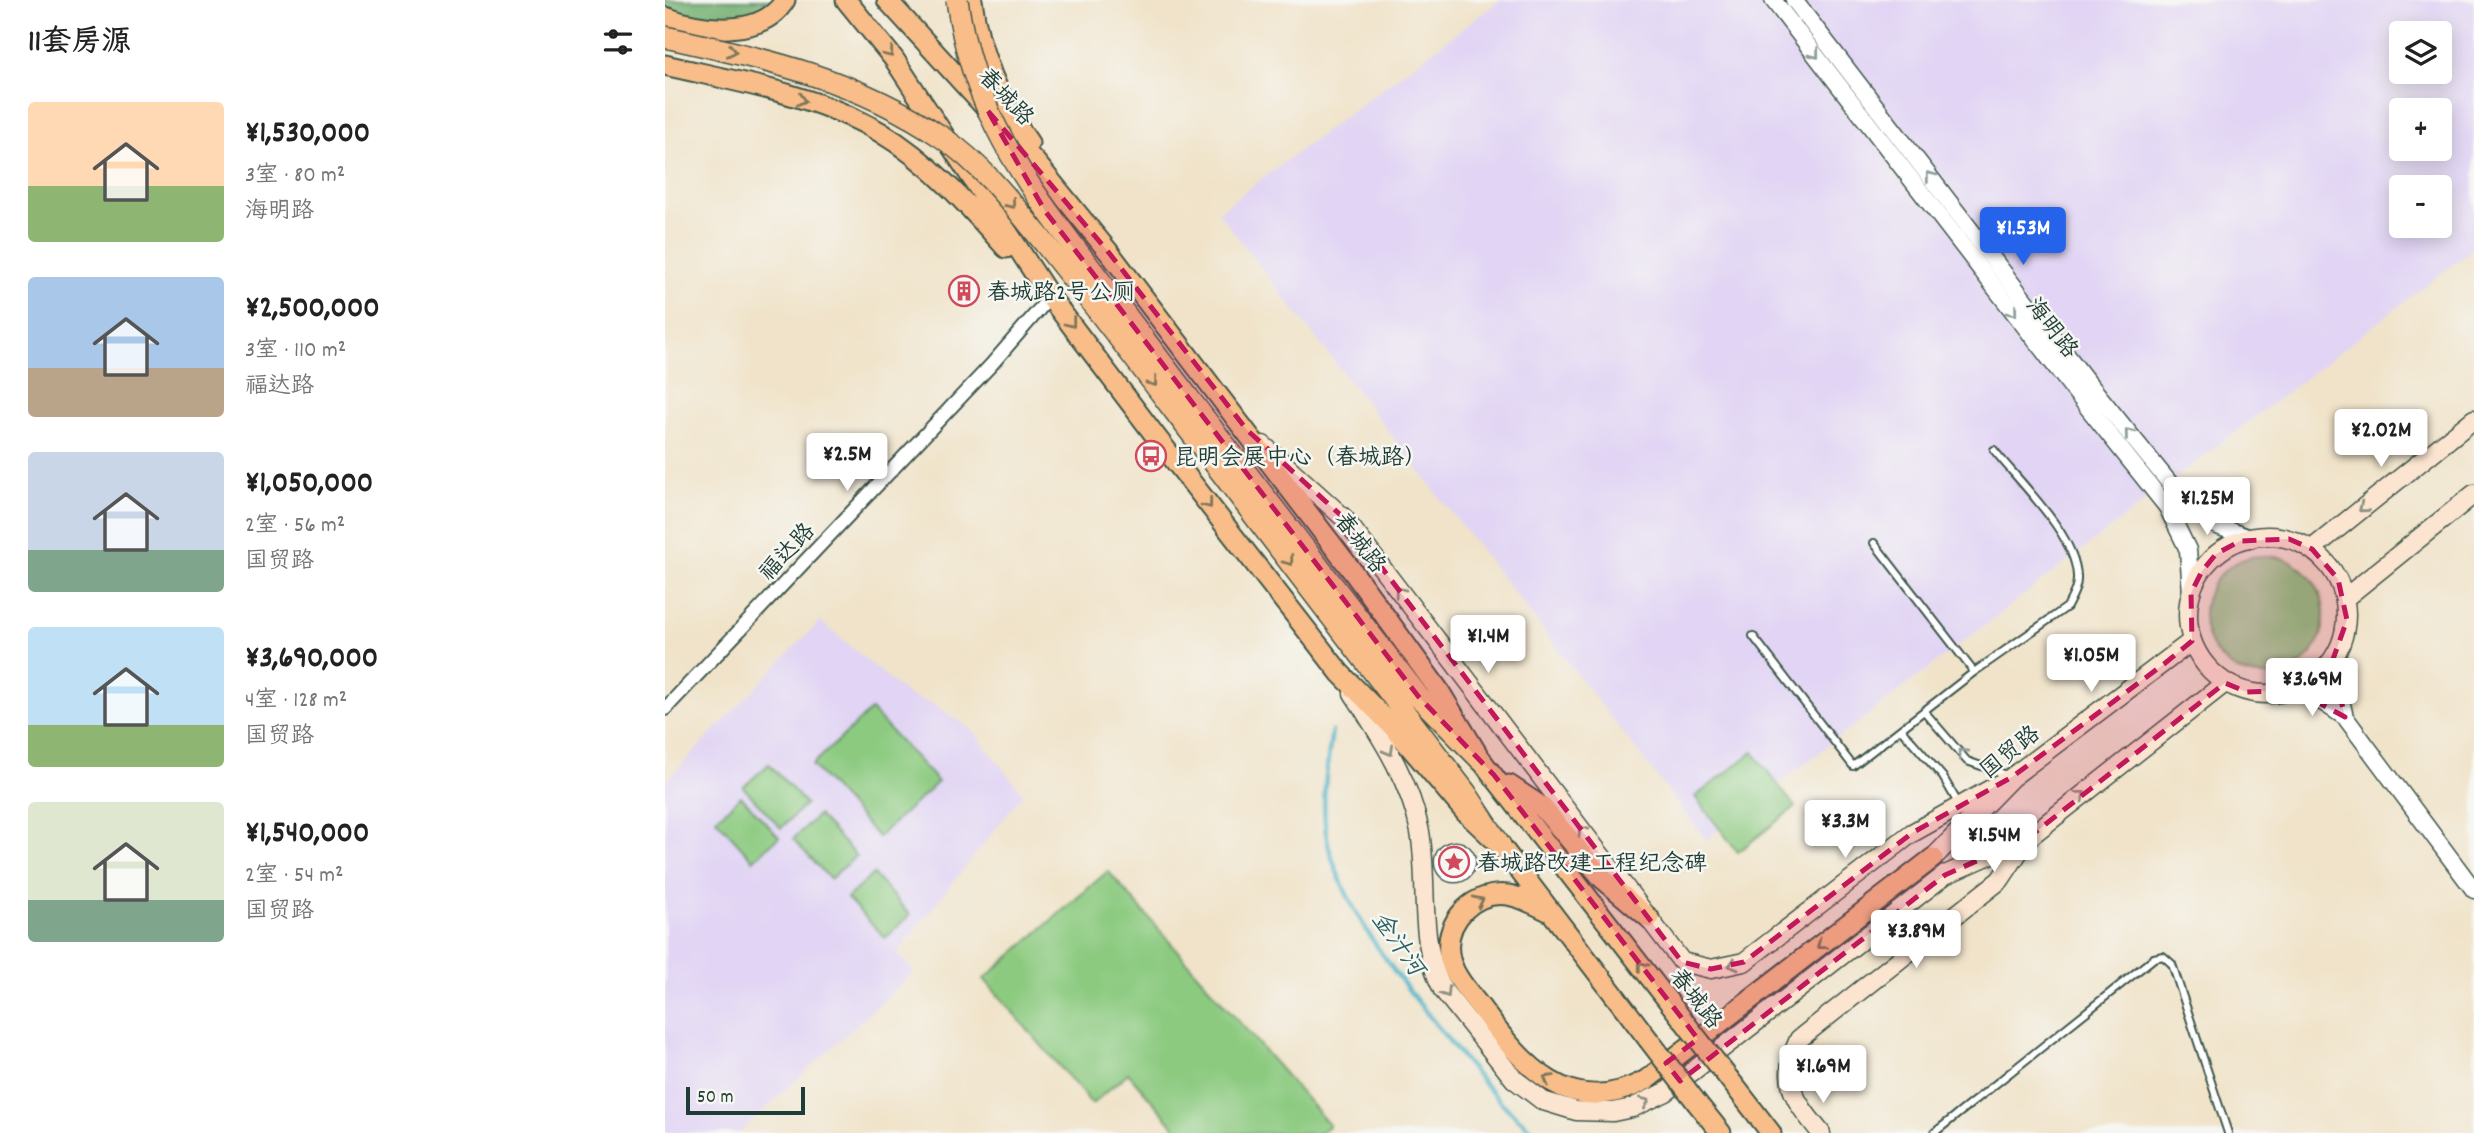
<!DOCTYPE html>
<html lang="zh">
<meta charset="utf-8">
<style>
body{margin:0;font-family:Dekko,"LXGW WenKai TC",sans-serif;background:#f2f2f2;color:#222;height:100vh;display:flex;flex-direction:column;font-size:26px;white-space:nowrap}
*{box-sizing:border-box;margin:0}
p{font-size:23px;color:#767676}
.icon{flex:none;width:38px;height:38px;fill:none;stroke:currentColor;stroke-width:2;stroke-linecap:round;stroke-linejoin:round}
.map{position:relative;flex:1;overflow:hidden}
.panel{display:flex;flex-direction:column;background:#fff;width:665px}
.panel>*{flex:none}
.controls{position:absolute;left:1724px;top:21px;display:grid;gap:14px}
.controls a{display:grid;place-items:center;width:63px;height:63px;border-radius:7px;background:#fff;box-shadow:0 4px 18px #0003;font-size:35px}
.scale{position:absolute;left:21px;bottom:18px;width:119px;box-sizing:border-box;padding-left:7px;border:4px solid #1f3d34;border-top:0;font-size:19px;line-height:24px;white-space:nowrap;color:#1f3d34;-webkit-text-stroke:5px #f6f6f2;paint-order:stroke}
.price{position:absolute;translate:-50% -60px;padding:0 16px;border-radius:7px;background:#fff;color:#222;font-size:23px;line-height:46px;filter:drop-shadow(0 2px 4px #0008)}
.price::after{content:'';position:absolute;left:50%;top:42px;width:21px;height:16px;margin-left:-10px;background:inherit;clip-path:polygon(0 0,100% 0,50% 100%)}
.price.active{background:#2563eb;color:#fff}
ul{padding:0;list-style:none}
li{display:flex;align-items:center;gap:21px;height:175px;padding:0 28px}
li span{display:grid;place-items:center;flex:none;width:196px;height:140px;border-radius:7px;color:#555}
li>.icon{margin-inline-start:auto}
span .icon{width:84px;height:84px;fill:#fffc;stroke-width:1}
li b{font-size:30px}
h2{display:flex;justify-content:space-between;align-items:center;height:84px;padding:0 28px;font-size:30px}
main{display:flex;flex:1;min-height:0}
.map>svg:first-child{display:block}
</style>
<main>
<section class="panel">
<h2>11套房源<svg class="icon" aria-label="filters" viewBox="0 0 24 24"><path d="M4 7h16M4 17h16"/><circle cx="9" cy="7" r="2"/><circle cx="15" cy="17" r="2"/></svg></h2>
<ul>
<li><span style="background:linear-gradient(#ffd9b3 60%,#8fb573 0)"><svg class="icon" aria-label="home" viewBox="0 0 24 24"><path d="M3 11l9-7 9 7M6 9v11h12V9"/></svg></span><div><b>¥1,530,000</b><p>3室 · 80 m²</p><p>海明路</p></div></li>
<li><span style="background:linear-gradient(#a9c7e8 65%,#b9a48a 0)"><svg class="icon" aria-label="home" viewBox="0 0 24 24"><path d="M3 11l9-7 9 7M6 9v11h12V9"/></svg></span><div><b>¥2,500,000</b><p>3室 · 110 m²</p><p>福达路</p></div></li>
<li><span style="background:linear-gradient(#c9d6e8 70%,#7fa58c 0)"><svg class="icon" aria-label="home" viewBox="0 0 24 24"><path d="M3 11l9-7 9 7M6 9v11h12V9"/></svg></span><div><b>¥1,050,000</b><p>2室 · 56 m²</p><p>国贸路</p></div></li>
<li><span style="background:linear-gradient(#bfe0f5 70%,#8fb573 0)"><svg class="icon" aria-label="home" viewBox="0 0 24 24"><path d="M3 11l9-7 9 7M6 9v11h12V9"/></svg></span><div><b>¥3,690,000</b><p>4室 · 128 m²</p><p>国贸路</p></div></li>
<li><span style="background:linear-gradient(#dfe7d0 70%,#7fa58c 0)"><svg class="icon" aria-label="home" viewBox="0 0 24 24"><path d="M3 11l9-7 9 7M6 9v11h12V9"/></svg></span><div><b>¥1,540,000</b><p>2室 · 54 m²</p><p>国贸路</p></div></li>
</ul>
</section>
<div class="map">
<svg width="1809" height="1133" viewBox="0 0 1809 1133">
<rect width="100%" height="100%" fill="#f6f6f2"/>
<filter id="ink" filterUnits="userSpaceOnUse"><feTurbulence type="fractalNoise" baseFrequency=".0143" numOctaves="2"/><feDisplacementMap in="SourceGraphic" scale="14" xChannelSelector="R" yChannelSelector="G"/><feConvolveMatrix kernelMatrix="1 2 1 2 8 2 1 2 1" color-interpolation-filters="sRGB"/></filter>
<filter id="wash" filterUnits="userSpaceOnUse"><feTurbulence type="fractalNoise" baseFrequency=".00686" numOctaves="4" result="noise"/><feDisplacementMap in="SourceGraphic" scale="28" xChannelSelector="R" yChannelSelector="G"/><feGaussianBlur stdDeviation="1.57" result="paint"/><feColorMatrix in="noise" values="0 0 0 0 0 0 0 0 0 0 0 0 0 0 0 0 0 1.4 0 .05"/><feComposite in="paint" operator="in"/></filter>
<g filter="url(#wash)">
<rect width="100%" height="100%" fill="#f0e3c9"/>
<path fill="#e1d4f4" fill-rule="evenodd" d="M835,0H1809V248L1041,840L553,212ZM1736,33H1774V72H1736ZM1736,110H1774V149H1736ZM1736,187H1774V226H1736Z
M155,621L245,697L268,704L308,731L358,794L232,953L249,972L74,1133H0V782Z"/>
<path fill="#8cca80" stroke="#56845a" stroke-width="2" d="M1539 616a60 60 0 1 1 120 0a60 60 0 1 1-120 0Z
M206,710L273,782L213,837L147,765Z
M1088,752L1130,807L1073,852L1030,797Z
M104,764L141,804L116,828L78,787Z
M76,796L114,837L88,860L51,819Z
M153,815L191,856L165,879L128,839Z
M443,871L664,1125L655,1133H515L463,1073L427,1104L319,979Z
M208,874L245,915L220,938L182,898Z"/>
<path fill="#71ae6e" stroke="#487651" stroke-width="2" d="M0,0H104C76,31 35,18 0,9Z"/>
<g fill="none" stroke-linecap="round" stroke-linejoin="round">
<path stroke="#47b1c6" stroke-width="4.5" d="M667,731C661,773 653,817 667,858C690,926 736,981 781,1037C809,1072 835,1107 872,1133"/>
</g>
</g>
<g filter="url(#ink)">
<g fill="none" stroke-linecap="round" stroke-linejoin="round">
<g stroke="#3e564a" stroke-width="10">
<path id="service" d="M1209,543L1309,672
M1088,636L1188,766L1309,672L1402,607C1407,597 1413,587 1412,576C1410,534 1355,483 1329,450
M1259,711L1302,761L1342,775
M1236,729L1278,777L1294,805
M1269,1133L1489,958L1498,956L1507,964L1563,1133"/>
</g>
<g stroke="#3e564a" stroke-width="13">
<path id="pedestrian" d="M775 862a15 15 0 1 1 30 0a15 15 0 1 1-30 0Z"/>
</g>
<g stroke="#3e564a" stroke-width="16">
<path id="minor" d="M0,709L326,365L385,297"/>
</g>
<g stroke="#3e564a" stroke-width="19">
<path id="tertiary" d="M1108,0L1408,389L1502,507L1523,550L1526,593
M1129,0L1421,380L1515,496L1550,525L1587,539
M1667,662L1680,717L1809,890
M1630,690L1651,698L1680,717"/>
</g>
<g stroke="#3e564a" stroke-width="21">
<path id="secondary" d="M598,445L679,518L1017,962L1046,969L1079,962L1247,833L1347,777
M1523 615a79 79 0 1 1 158 0a79 79 0 1 1-158 0Z
M1647,549L1809,419
M1680,598L1809,494
M688,693C716,737 745,780 755,832C764,885 752,941 778,990L849,1079L878,1101L911,1111L948,1112L967,1108L1001,1092L1280,875L1363,838L1560,683
M1268,858L1347,777L1527,641
M1156,1133C1129,1100 1114,1081 1134,1039L1335,880L1363,838"/>
</g>
<g stroke="#3e564a" stroke-width="23">
<path id="primary" d="M181,0L229,59L385,297L492,438L675,673L728,727L801,813L835,845L983,1039
M222,0L372,164L447,256L688,572L773,689L816,760L1018,1020
M307,0C313,50 335,102 364,143
M0,17C35,30 97,39 120,0
M0,65C72,82 150,94 215,132C264,161 304,206 341,248
M844,785L877,807L938,879L984,918
M883,911C870,905 857,897 843,895C810,890 780,920 784,953C786,974 804,992 816,1008C858,1066 905,1121 981,1080L1268,858
M1065,1080L1106,1133
M1032,1103L1056,1133"/>
</g>
<g stroke="#3e564a" stroke-width="24">
<path id="trunk" d="M523,397L753,696L816,760
M508,409L801,793L835,845"/>
</g>
<use href="#service" stroke="#fff" stroke-width="6"/>
<use href="#pedestrian" stroke="#fff" stroke-width="10"/>
<use href="#minor" stroke="#fff" stroke-width="12"/>
<use href="#tertiary" stroke="#fff" stroke-width="16"/>
<use href="#secondary" stroke="#fce5d0" stroke-width="18"/>
<use href="#primary" stroke="#f8bd89" stroke-width="19"/>
<use href="#trunk" stroke="#f8bd89" stroke-width="21"/>
<g stroke="#3e564a" stroke-width="23" stroke-linecap="butt">
<path id="primary-bridge" d="M1018,1020L1065,1080
M983,1039L1032,1103"/>
</g>
<g stroke="#3e564a" stroke-width="24" stroke-linecap="butt">
<path id="trunk-bridge" d="M292,0C307,110 358,180 423,265C456,309 490,353 523,397
M0,37C98,58 194,80 278,138C319,166 350,207 381,245C424,299 467,354 508,409"/>
</g>
<use href="#primary-bridge" stroke="#f8bd89" stroke-width="19"/>
<use href="#trunk-bridge" stroke="#f8bd89" stroke-width="21"/>
</g>
<defs><path id="oneway-chevron" d="M-2-3.5L2.5 0L-2 3.5" fill="none" stroke-width="1.6" stroke-linecap="round" stroke-linejoin="round" transform="scale(1.75)"/></defs>
<g stroke="#81775a">
<use href="#oneway-chevron" transform="translate(67 51) rotate(12)"/>
<use href="#oneway-chevron" transform="translate(224 53) rotate(52)"/>
<use href="#oneway-chevron" transform="translate(137 100) rotate(17)"/>
<use href="#oneway-chevron" transform="translate(346 204) rotate(49)"/>
<use href="#oneway-chevron" transform="translate(406 323) rotate(52)"/>
<use href="#oneway-chevron" transform="translate(488 382) rotate(53)"/>
<use href="#oneway-chevron" transform="translate(543 504) rotate(52)"/>
<use href="#oneway-chevron" transform="translate(624 561) rotate(53)"/>
<use href="#oneway-chevron" transform="translate(814 901) rotate(-26)"/>
<use href="#oneway-chevron" transform="translate(1156 945) rotate(142)"/>
<use href="#oneway-chevron" transform="translate(977 966) rotate(-128)"/>
<use href="#oneway-chevron" transform="translate(883 1079) rotate(-149)"/>
</g>
<g stroke="#8f9e9a">
<use href="#oneway-chevron" transform="translate(1150 54) rotate(52)"/>
<use href="#oneway-chevron" transform="translate(1265 176) rotate(-128)"/>
<use href="#oneway-chevron" transform="translate(1348 312) rotate(52)"/>
<use href="#oneway-chevron" transform="translate(1464 433) rotate(-129)"/>
<use href="#oneway-chevron" transform="translate(1297 753) rotate(-135)"/>
</g>
<g stroke="#8e9182">
<use href="#oneway-chevron" transform="translate(1698 508) rotate(141)"/>
<use href="#oneway-chevron" transform="translate(734 591) rotate(-127)"/>
<use href="#oneway-chevron" transform="translate(724 751) rotate(61)"/>
<use href="#oneway-chevron" transform="translate(1416 795) rotate(-38)"/>
<use href="#oneway-chevron" transform="translate(917 830) rotate(-127)"/>
<use href="#oneway-chevron" transform="translate(1068 965) rotate(163)"/>
<use href="#oneway-chevron" transform="translate(781 993) rotate(57)"/>
<use href="#oneway-chevron" transform="translate(980 1102) rotate(-24)"/>
</g>
</g>
<path fill="#c2185b" fill-opacity="0.2" stroke="#c2185b" stroke-width="5" stroke-dasharray="14 9" stroke-linejoin="round" d="M323,111L441,249L582,430L679,518L1017,962L1046,969L1079,962L1247,833L1347,777L1499,664L1527,641L1526,593L1537,571L1551,554L1575,541L1624,539L1647,549L1673,579L1682,620L1667,662L1680,717L1630,690L1582,692L1560,683L1363,838L1280,875L1015,1081L1001,1063L1033,1039L829,775L753,696L380,211Z"/>
<defs>
<g id="building-ring" transform="scale(1.575)"><circle r="9.5" fill="#f6f6f2" stroke="#d1495b" stroke-width="1.5"/><path d="M-4-6H4V6H1V3H-1V6H-4ZM-2.5-4.3h1.7v1.8h-1.7ZM.8-4.3h1.7v1.8H.8ZM-2.5-1h1.7V.8h-1.7ZM.8-1h1.7V.8H.8Z" fill="#d1495b"/></g>
<g id="bus-ring" transform="scale(1.575)"><circle r="9.5" fill="#f6f6f2" stroke="#d1495b" stroke-width="1.5"/><path d="M-5-6H5V4H4V6H2V4H-2V6H-4V4H-5ZM-3.5-4V0h7V-4ZM-3.5 1.2v1.5H-2V1.2ZM2 1.2v1.5H3.5V1.2Z" fill="#d1495b"/></g>
<g id="sight-ring" transform="scale(1.575)"><circle r="9.5" fill="#f6f6f2" stroke="#d1495b" stroke-width="1.5"/><path d="M0-6L1.8-2.2L6-1.7L2.9 1.2L3.7 5.4L0 3.3L-3.7 5.4L-2.9 1.2L-6-1.7L-1.8-2.2Z" fill="#d1495b"/></g>
</defs>
<g fill-rule="evenodd">
<use href="#building-ring" x="299" y="291"/>
<use href="#bus-ring" x="486" y="456"/>
<use href="#sight-ring" x="789" y="862"/>
</g>
<g text-anchor="middle" stroke-width="5" stroke-linejoin="round" paint-order="stroke">
<g font-size="23" fill="#1f3d34" stroke="#f6f6f2">
<text transform="translate(342 96) rotate(47)" y="8">春城路</text>
<text transform="translate(1388 327) rotate(52)" y="8">海明路</text>
<text transform="translate(696 542) rotate(53)" y="8">春城路</text>
<text transform="translate(121 551) rotate(-47)" y="8">福达路</text>
<text transform="translate(1344 751) rotate(-39)" y="8">国贸路</text>
<text transform="translate(1032 998) rotate(52)" y="8">春城路</text>
</g>
<g font-size="23" fill="#1f3d34" stroke="#f6f6f2" text-anchor="start">
<text x="322" y="299">春城路2号公厕</text>
<text x="509" y="464">昆明会展中心（春城路）</text>
<text x="812" y="870">春城路改建工程纪念碑</text>
</g>
<g font-size="24" font-style="italic" fill="#2b6060" stroke="#f6f6f2">
<text transform="translate(734 943) rotate(55)" y="8">金汁河</text>
</g>
</g>
</svg>
<div class="controls">
<a><svg class="icon" aria-label="layers" viewBox="0 0 24 24"><path d="M12 4l9 5-9 5-9-5zM3 14l9 5 9-5"/></svg></a>
<a>+</a>
<a>−</a>
</div>
<div class="scale">50 m</div>
<b class="price active" style="left:1358px;top:267px">¥1.53M</b>
<b class="price" style="left:1716px;top:469px">¥2.02M</b>
<b class="price" style="left:182px;top:493px">¥2.5M</b>
<b class="price" style="left:1542px;top:537px">¥1.25M</b>
<b class="price" style="left:823px;top:675px">¥1.4M</b>
<b class="price" style="left:1426px;top:694px">¥1.05M</b>
<b class="price" style="left:1647px;top:718px">¥3.69M</b>
<b class="price" style="left:1180px;top:860px">¥3.3M</b>
<b class="price" style="left:1329px;top:874px">¥1.54M</b>
<b class="price" style="left:1251px;top:970px">¥3.89M</b>
<b class="price" style="left:1158px;top:1105px">¥1.69M</b>
</div>
</main>
